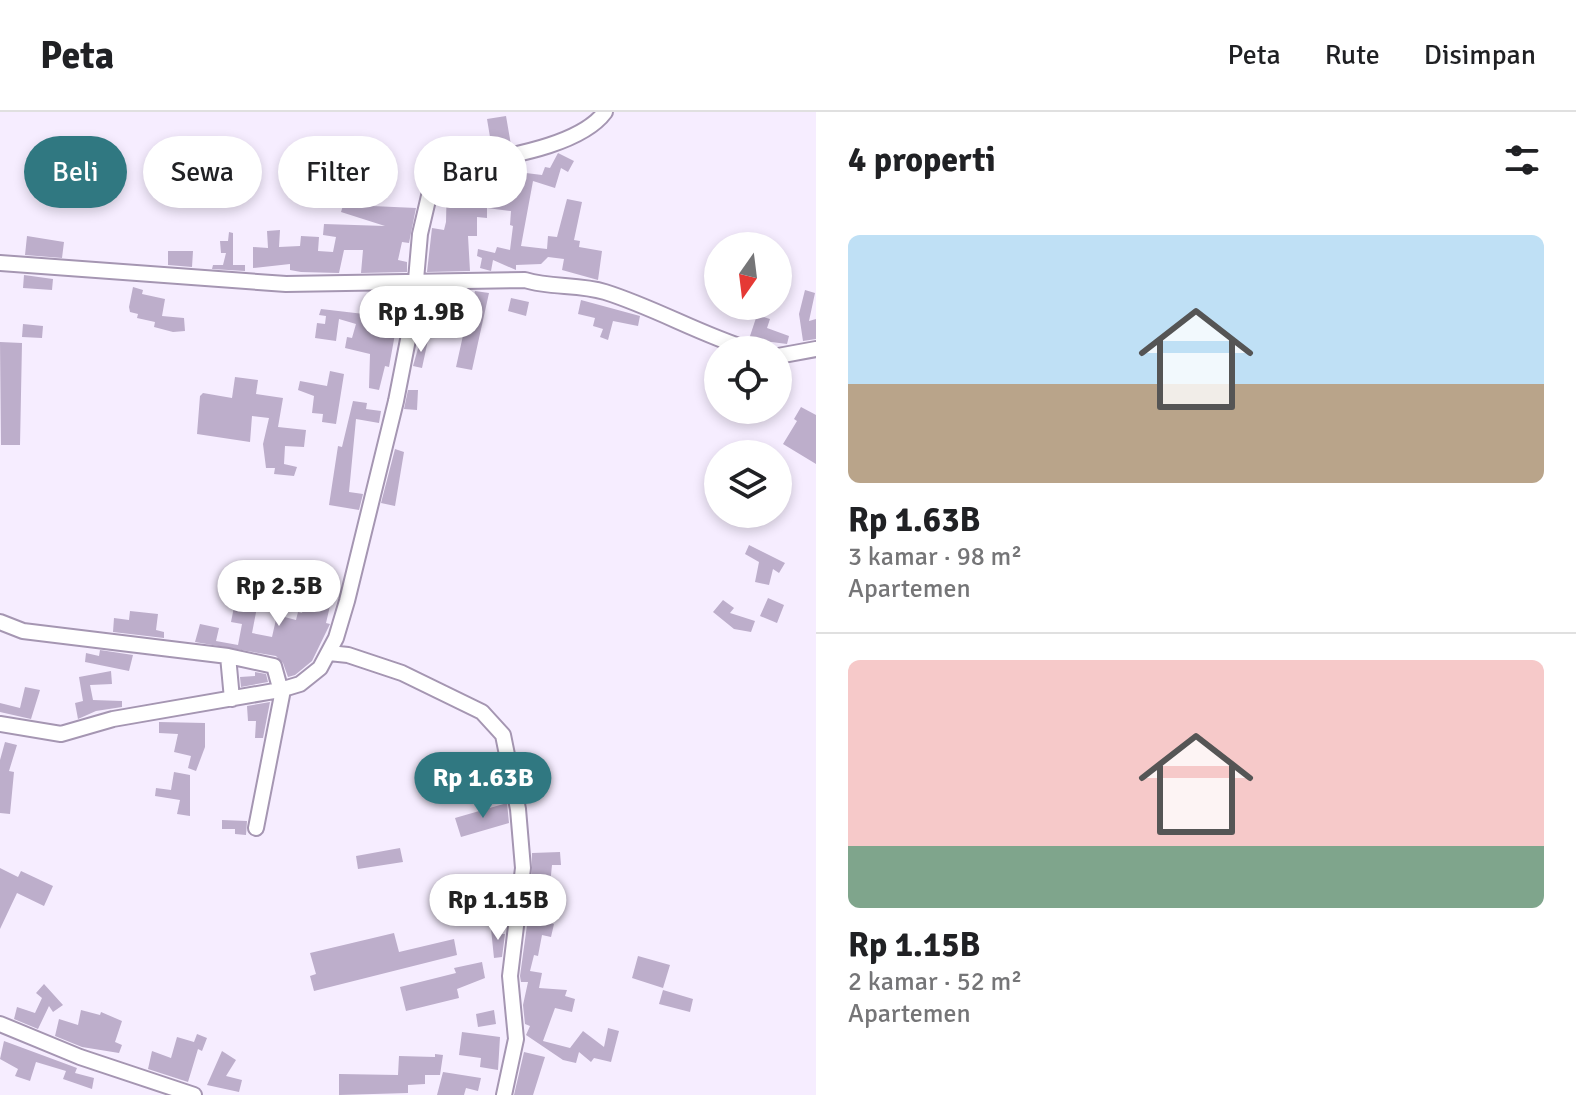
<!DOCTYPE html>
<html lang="id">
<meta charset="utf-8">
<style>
body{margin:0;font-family:Signika,sans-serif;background:#f6f6f6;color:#202124;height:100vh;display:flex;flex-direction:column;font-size:30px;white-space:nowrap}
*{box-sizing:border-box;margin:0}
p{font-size:26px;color:#757577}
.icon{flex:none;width:44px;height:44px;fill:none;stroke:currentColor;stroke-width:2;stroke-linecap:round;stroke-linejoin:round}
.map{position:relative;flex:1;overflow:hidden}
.sheet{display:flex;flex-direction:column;background:#fff;width:760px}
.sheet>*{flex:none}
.top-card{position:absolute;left:24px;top:24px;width:672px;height:72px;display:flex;gap:16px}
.needle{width:52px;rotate:194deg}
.fabs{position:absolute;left:704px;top:120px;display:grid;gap:16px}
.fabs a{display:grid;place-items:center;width:88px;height:88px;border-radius:50%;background:#fff;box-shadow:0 4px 12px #0003;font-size:40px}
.price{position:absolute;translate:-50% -68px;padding:0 18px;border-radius:28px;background:#fff;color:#222;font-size:26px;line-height:52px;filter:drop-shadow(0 2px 4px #0008)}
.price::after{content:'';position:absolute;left:50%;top:48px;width:24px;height:18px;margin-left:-12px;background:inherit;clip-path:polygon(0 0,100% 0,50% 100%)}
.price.selected{background:#307881;color:#fff}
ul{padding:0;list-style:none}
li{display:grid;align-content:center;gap:16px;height:424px;padding:0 32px}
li+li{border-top:2px solid #e0e0e0}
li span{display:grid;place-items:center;height:248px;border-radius:12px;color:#555}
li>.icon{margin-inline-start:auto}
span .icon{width:144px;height:144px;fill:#fffc;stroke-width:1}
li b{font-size:34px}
h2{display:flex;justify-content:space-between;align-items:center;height:96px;padding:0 32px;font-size:34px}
.chip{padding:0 28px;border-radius:36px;background:#fff;box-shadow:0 4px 12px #0003;font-size:28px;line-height:72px}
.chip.selected{background:#307881;color:#fff}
header{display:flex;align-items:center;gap:48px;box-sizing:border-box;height:112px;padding:0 40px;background:#fff;border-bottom:2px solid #e0e0e0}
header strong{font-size:38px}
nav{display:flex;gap:44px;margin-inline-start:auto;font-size:28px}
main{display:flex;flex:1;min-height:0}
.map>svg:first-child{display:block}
</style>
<header>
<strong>Peta</strong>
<nav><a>Peta</a><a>Rute</a><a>Disimpan</a></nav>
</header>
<main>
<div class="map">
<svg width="816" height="983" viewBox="0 0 816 983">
<rect width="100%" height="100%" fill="#f6edff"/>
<path fill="#bdaecb" d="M506,4L511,33L492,37L487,7Z
M558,41L574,49L568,60L561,56L555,76L533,69L521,134L547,137L548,124L557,125L567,87L582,90L574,128L580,129L579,135L602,139L598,168L562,158L564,147L548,145L541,152L516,153V158L493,148L491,159L480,156L482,146L477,144L478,137L495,141L497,135L510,138L513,114L510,113L511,99L487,96V106L477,105V124H468L470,159L427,160L432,116L444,118L446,110L447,67L495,57L542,63L545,55L550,56Z
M345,87L372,94L416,96L409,131L402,130L398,148L407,150V160L361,161L363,138H344L339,161L301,160L290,158V152L253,156V135L268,136L267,119L280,118L279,135L300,134L301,124L319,125L318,139L333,140L336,125L323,123L324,112L385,114L341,100Z
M229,120L233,121V153H245V159L212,157L213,153H223L226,141H221L220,129H228Z
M27,124L64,130L62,146L25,143Z
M168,139H193L192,155L168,153Z
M24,163L53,167L52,178L23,176Z
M133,175L143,178L142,182L165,187L162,204L184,206L185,219L173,220L154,215L155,210L137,206L138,202L130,200L129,195Z
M805,178L815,181L809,209L816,207V227L803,229L799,202Z
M462,179H470L472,191L475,179L489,181L472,258L456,255L468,201L447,196L445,206L423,203L424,188L460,190Z
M384,180H405L399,223L395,222L389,255L385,254L379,278L369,276L370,242L345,236L347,225L352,226L356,212L339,207L336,229L315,226L317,211L325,212L326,204L319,203L321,197L364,202L369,183L382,186Z
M511,186L529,190L526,204L508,199Z
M581,188L640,204L638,214L613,209L608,228L600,225L603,217L593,214L595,206L578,202Z
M757,203L770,207L767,216L789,224L787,232L749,227Z
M23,212L43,214L42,226L22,225Z
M421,226L428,228L422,256L413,254Z
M0,230L22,231L20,333H1Z
M330,259L344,262L336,312L322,310L323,302L312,301L314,284L298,278L300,269L327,274Z
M235,265L258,268L256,282L283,286L278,315L306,318L304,335L285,334L284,352L297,355L294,364L274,362L275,356H266L263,332L269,306L252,304L250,330L197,322L200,284L203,281L232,286Z
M408,278H418L417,298L404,297Z
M353,289L367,291L366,297L381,299L379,311L356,307L349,380L363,382L359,398L329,393L338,334L342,335Z
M801,295L816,303V352L783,332L797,309L794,307Z
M395,337L404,340L395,394L381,391Z
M749,433L785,451L779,461L773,457L769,473L755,470L759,450L745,442Z
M301,453L310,456L306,468L322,471L318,491L330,494L326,511L330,512L312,549L295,563L288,565L283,551L276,544L195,530L200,512L219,516L216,529L238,533L242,512L231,510L237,480L259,485L252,521L272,525L277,503L296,508L298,500L302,501L307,481L292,477Z
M768,486L784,493L777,511L760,504Z
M723,488L734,496L730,501L755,509L751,520L734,517L713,500Z
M130,499L158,502L156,518L164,520V526L113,520L114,506L129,508Z
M100,538L133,543L129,559L85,550L86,541L99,544Z
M111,559L112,572L90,573L93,588L122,589V595L96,599L78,607L75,591L83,589L79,565Z
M255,560L266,562L268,570L241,575L240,565L255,564Z
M25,575L40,578L31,607L0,600V591L20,596Z
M270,590L263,626H255L256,609H248L247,594Z
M159,610L205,611V635L196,659L188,656L191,644L174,640L178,622L159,621Z
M5,630L17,633L9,659L14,660L10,702L0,701V648Z
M174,660L190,663V704L177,702L180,688L155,684L156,676L171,678Z
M507,691L509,711L461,725L455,706Z
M222,708L247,709L246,723L235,722V717H222Z
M400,736L403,750L358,757L356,744Z
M560,740L561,753H552L548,793H531L534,780L531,782L532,741Z
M0,756L18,765L21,759L53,774L44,794L17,781L0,817Z
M512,762L509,786L506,787L508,793H488L480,798L472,778Z
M528,806L554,812L551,825L542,823L538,844L534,843L530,859L542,861L539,876L567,878L565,884L575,887L572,900L555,896L543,929L570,936L583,919L604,935L608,916L619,919L611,950L594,946L591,950L579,940L576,951L563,948L526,923L530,914L525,912L523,893L528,870H521L520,864Z
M501,816V822H505L502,845L494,846L491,817Z
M394,821L399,840L454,827L457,843L314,879L310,864L316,862L310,841Z
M638,844L670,853L663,876L632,866Z
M482,850L485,866L457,877L459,886L406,899L400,875L456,861L454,856Z
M44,872L63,893L53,900L49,894L38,917L14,907L17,895L35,901L42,886L36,881Z
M663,878L693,887L690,900L659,892Z
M81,898L100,903L101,900L122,909L115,930L122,933L119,941L82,935L55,924L59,907L78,913Z
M494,898L496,912L478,915L476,902Z
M462,920L500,925L498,958L480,955L481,946L459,943Z
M197,922L207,926L202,939L198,937L188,970L148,957L152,939L171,946L177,925L194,930Z
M4,929L77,956L75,961L94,966L92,977L63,967L66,959L36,950L30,969L15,964L18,957L0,947Z
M222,939L236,948L226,964L242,968L239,980L207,973Z
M524,940L545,945L533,983H514Z
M435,942L443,943L440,963H425V972L408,973V981L339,983V962L398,963L399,944L435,945Z
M443,960L481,966L478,979L466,976L464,983H437Z"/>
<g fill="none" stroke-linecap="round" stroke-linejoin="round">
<g stroke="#a596b2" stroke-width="18">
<path id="minor" d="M0,151L286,172L525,168C550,176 579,172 605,180C656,196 701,223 751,238
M778,244L816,237
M0,510L23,519L228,544L232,587
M329,541L348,543L402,561L482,600L503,623L518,697L523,756L510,864L516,927L504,983
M228,544L274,554L282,583L256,716
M0,612L61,622L113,607L280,578L300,572L320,556L336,526L347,489L396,289L413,202L420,122L432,71L441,58C486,47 577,38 605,0
M0,912L80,945L194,983"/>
</g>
<use href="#minor" stroke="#fff" stroke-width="14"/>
</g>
</svg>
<div class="fabs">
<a><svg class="needle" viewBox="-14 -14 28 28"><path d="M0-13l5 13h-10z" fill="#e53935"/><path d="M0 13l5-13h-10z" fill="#757577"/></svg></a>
<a><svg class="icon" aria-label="locate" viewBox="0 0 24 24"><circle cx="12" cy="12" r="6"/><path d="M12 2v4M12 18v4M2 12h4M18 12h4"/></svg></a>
<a><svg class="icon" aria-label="layers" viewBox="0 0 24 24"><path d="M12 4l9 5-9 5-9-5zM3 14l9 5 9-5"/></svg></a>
</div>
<b class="price" style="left:421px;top:242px">Rp 1.9B</b>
<b class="price" style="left:279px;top:516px">Rp 2.5B</b>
<b class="price selected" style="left:483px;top:708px">Rp 1.63B</b>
<b class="price" style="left:498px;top:830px">Rp 1.15B</b>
<div class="top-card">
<a class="chip selected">Beli</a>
<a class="chip">Sewa</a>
<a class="chip">Filter</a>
<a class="chip">Baru</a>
</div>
</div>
<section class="sheet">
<h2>4 properti<svg class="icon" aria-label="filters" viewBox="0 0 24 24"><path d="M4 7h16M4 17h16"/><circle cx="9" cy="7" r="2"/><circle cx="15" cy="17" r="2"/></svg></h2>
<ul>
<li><span style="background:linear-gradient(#bfe0f5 60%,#b9a48a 0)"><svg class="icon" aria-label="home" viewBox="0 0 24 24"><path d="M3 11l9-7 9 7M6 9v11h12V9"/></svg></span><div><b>Rp 1.63B</b><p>3 kamar · 98 m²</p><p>Apartemen</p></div></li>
<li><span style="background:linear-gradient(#f6c9c9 75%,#7fa58c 0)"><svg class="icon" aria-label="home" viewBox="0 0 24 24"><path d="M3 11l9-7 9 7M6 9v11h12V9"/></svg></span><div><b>Rp 1.15B</b><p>2 kamar · 52 m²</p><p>Apartemen</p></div></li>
</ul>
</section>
</main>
